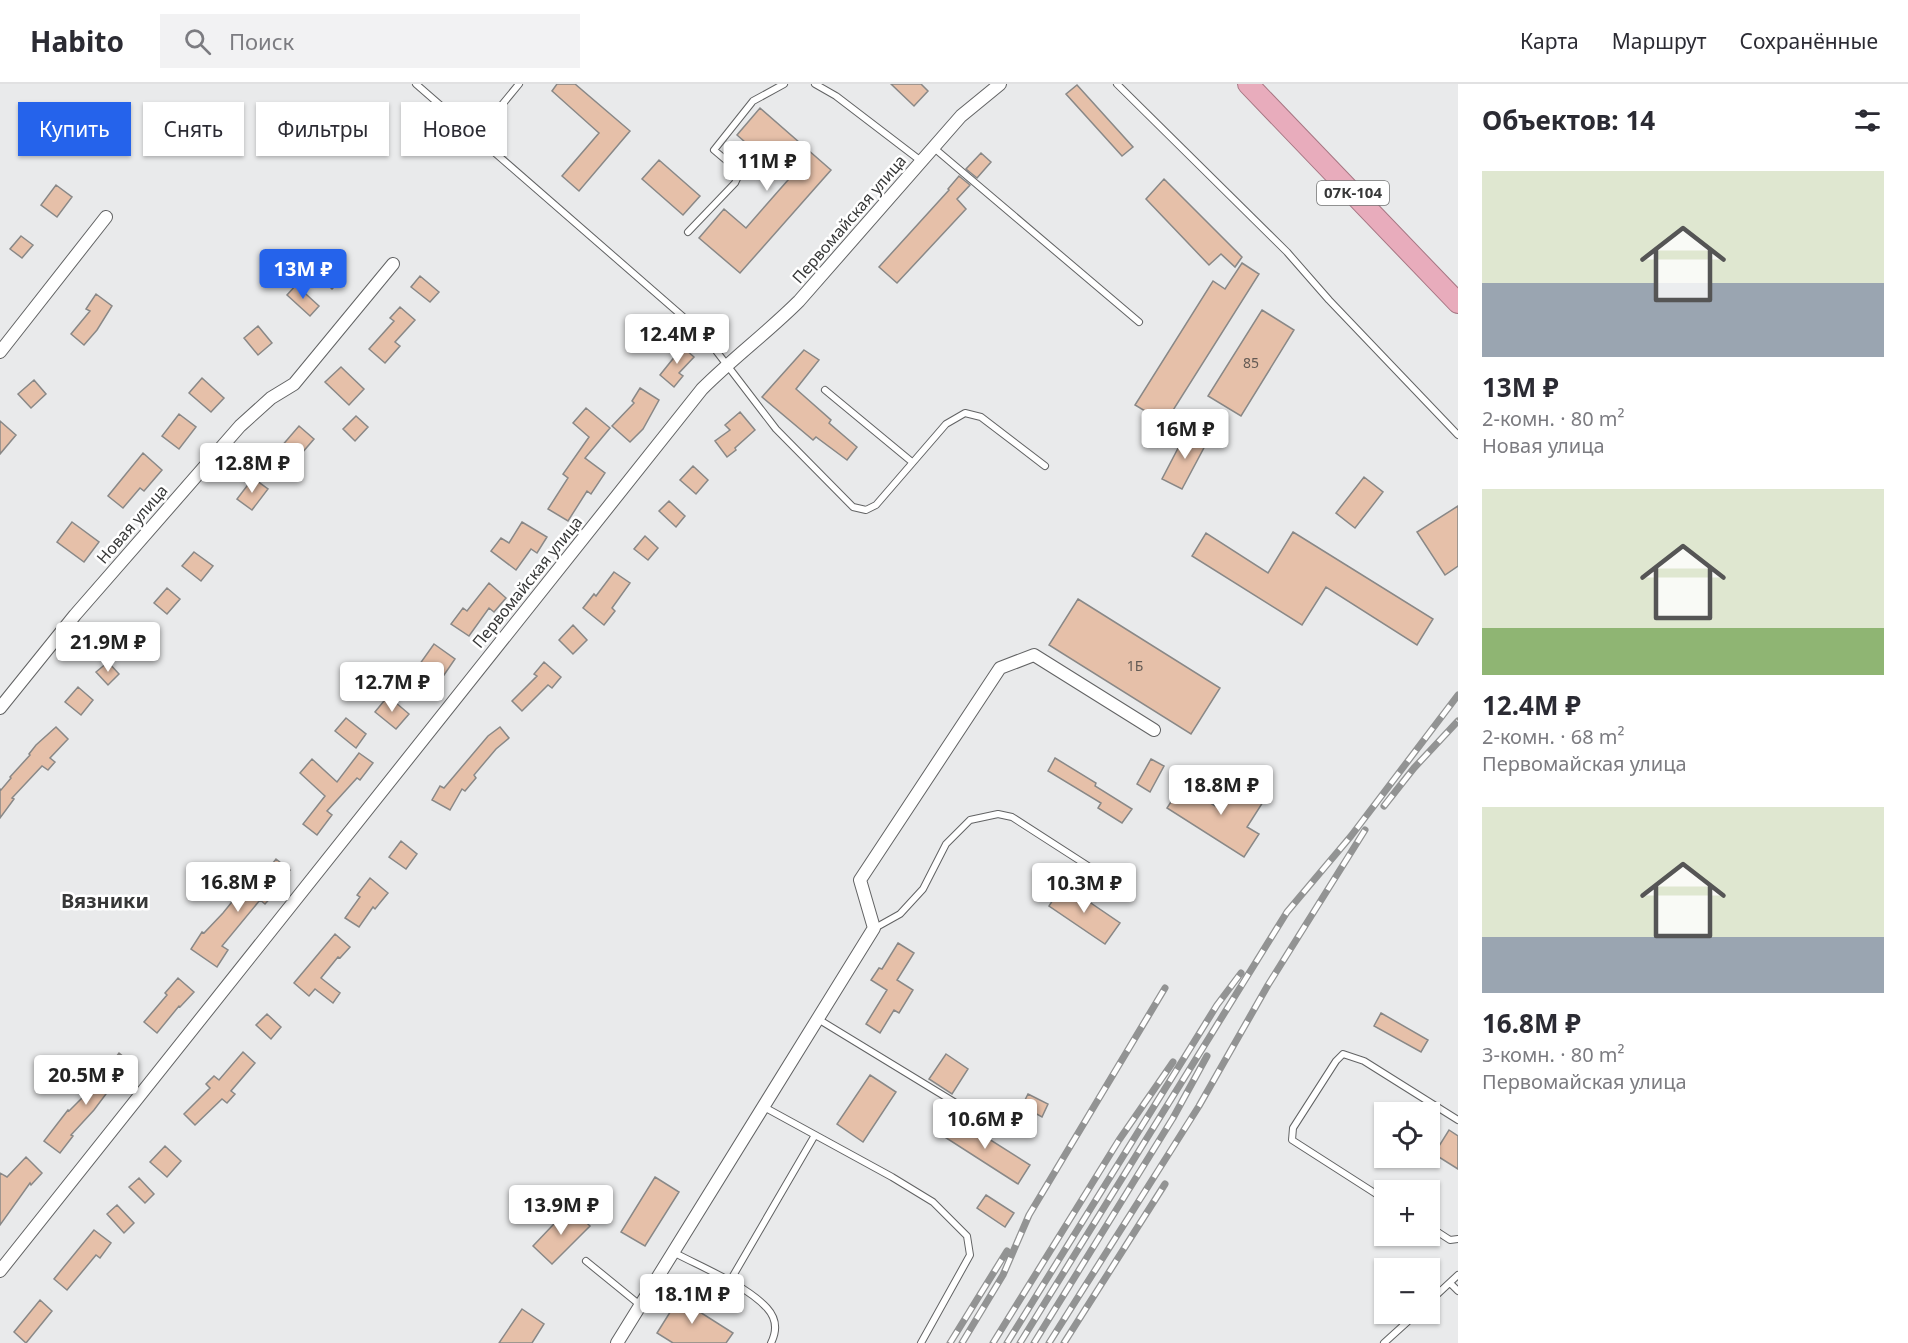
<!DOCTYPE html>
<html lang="ru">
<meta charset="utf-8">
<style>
body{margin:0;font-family:"Noto Sans",sans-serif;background:#f2f2f3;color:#2b2b33;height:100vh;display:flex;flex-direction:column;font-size:22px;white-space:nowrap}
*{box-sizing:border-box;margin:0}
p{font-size:20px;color:#7c7c81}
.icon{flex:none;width:33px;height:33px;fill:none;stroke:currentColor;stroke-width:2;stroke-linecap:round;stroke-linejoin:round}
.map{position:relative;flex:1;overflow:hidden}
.drawer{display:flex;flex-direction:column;background:#fff;width:450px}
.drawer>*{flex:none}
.hud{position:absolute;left:18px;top:18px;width:570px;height:54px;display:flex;gap:12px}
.tools{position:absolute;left:1374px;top:1018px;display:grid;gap:12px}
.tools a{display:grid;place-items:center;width:66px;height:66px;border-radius:0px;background:#fff;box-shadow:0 2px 4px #0004;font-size:30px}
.price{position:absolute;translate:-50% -51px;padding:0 14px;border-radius:6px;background:#fff;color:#222;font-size:20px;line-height:39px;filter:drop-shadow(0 2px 3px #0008)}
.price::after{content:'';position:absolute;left:50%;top:36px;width:18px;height:14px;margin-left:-9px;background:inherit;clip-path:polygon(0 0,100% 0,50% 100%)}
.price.on{background:#2563eb;color:#fff}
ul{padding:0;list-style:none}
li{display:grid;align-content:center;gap:12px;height:318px;padding:0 24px}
li span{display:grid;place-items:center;height:186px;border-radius:0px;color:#555}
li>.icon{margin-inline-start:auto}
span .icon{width:108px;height:108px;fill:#fffc;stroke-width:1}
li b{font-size:26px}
h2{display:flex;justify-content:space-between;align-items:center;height:72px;padding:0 24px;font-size:26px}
.pill{padding:0 21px;border-radius:0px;background:#fff;box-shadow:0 2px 4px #0004;font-size:21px;line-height:54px}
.pill.on{background:#2563eb;color:#fff}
header{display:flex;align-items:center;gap:36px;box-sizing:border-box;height:84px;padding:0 30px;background:#fff;border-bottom:2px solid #e1e1e2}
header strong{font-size:28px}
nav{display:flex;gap:33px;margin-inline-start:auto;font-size:21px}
.search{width:420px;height:54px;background:#f2f2f3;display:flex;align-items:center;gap:15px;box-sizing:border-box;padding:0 21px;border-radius:0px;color:#7c7c81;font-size:22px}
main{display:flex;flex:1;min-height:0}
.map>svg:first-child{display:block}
</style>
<header>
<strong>Habito</strong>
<div class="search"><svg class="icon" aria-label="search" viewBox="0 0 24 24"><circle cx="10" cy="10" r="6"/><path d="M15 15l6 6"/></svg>Поиск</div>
<nav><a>Карта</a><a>Маршрут</a><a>Сохранённые</a></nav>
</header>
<main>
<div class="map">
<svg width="1458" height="1259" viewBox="0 0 1458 1259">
<rect width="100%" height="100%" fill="#e9eaeb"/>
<path fill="#e6c0a9" stroke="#898887" stroke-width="1.5" d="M557,0H575L630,47L579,107L562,92L599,49L552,7Z
M891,0H921L928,7L914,22Z
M1077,1L1133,63L1122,72L1066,10Z
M760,24L831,86L740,189L699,154L724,125L746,144L788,96L737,51Z
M981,69L991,78L977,94L966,85Z
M659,76L700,112L683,131L642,95Z
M959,92L970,101L957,115L966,125L897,199L879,183L949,106L948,105Z
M1164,95L1242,173L1235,183L1221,170L1209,181L1146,115Z
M56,101L72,113L57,133L41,121Z
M21,152L33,161L22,174L10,165Z
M322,171L345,192L332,205L310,184Z
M1242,179L1259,190L1165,339L1135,321L1213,197L1225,205Z
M420,192L439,208L430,218L411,203Z
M296,201L319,222L310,232L287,211Z
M96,210L112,222L97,246L84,261L71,250L90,227L86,225Z
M400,223L415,236L395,258L400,262L385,279L369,265L394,237L390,234Z
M1262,226L1294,246L1241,332L1208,312Z
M258,242L272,259L258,271L244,254Z
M677,258L694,273L679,289L683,292L674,303L660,291L676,271L670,266Z
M804,266L819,276L796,305L831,336L829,339L857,363L847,376L816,353L813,356L762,313Z
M341,283L364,305L349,321L325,298Z
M202,294L224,314L211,328L189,309Z
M34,296L46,310L31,324L18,310Z
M640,304L659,316L643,345L630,358L612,342L634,319L632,317Z
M586,324L610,344L585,374L605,389L591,410L587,407L568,437L548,425L568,394L563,390L589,353L573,339Z
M740,328L755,346L735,364L736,366L727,373L715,357L730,346L725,341Z
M179,330L196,343L179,365L162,352Z
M356,332L368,343L355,357L343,345Z
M0,337L16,351L0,370Z
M299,342L314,355L283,391L268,378Z
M1187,347L1207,358L1182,405L1162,395Z
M143,369L162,386L144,407L140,404L123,424L108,412Z
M693,382L708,396L696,410L680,396Z
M1364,393L1383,408L1355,444L1336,429Z
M253,394L268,405L252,426L237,415Z
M669,417L685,432L676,443L659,427Z
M1458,422V482L1445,491L1417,448Z
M72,438L99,458L84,478L57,458Z
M522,438L547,453L537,469L531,465L516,486L491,467L501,454L509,459Z
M1293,448L1433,535L1417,561L1326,503L1302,541L1192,472L1206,449L1268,489Z
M645,452L658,464L648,476L634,465Z
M194,468L213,482L201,497L182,482Z
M614,488L630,499L612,524L615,527L604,541L583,524L594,510L596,512Z
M489,499L506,514L494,528L489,524L469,552L451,540L463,524L467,527Z
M167,504L180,515L167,530L154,519Z
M1078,515L1220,604L1191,650L1049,561Z
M573,541L587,556L573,570L559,556Z
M137,543L147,554L136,564L126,553Z
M434,560L455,575L444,591L442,590L424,614L398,594L409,579L417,584Z
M108,578L119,590L108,601L96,588Z
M544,578L561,593L552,604L548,601L522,627L512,617L537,592L534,590Z
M78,603L93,616L81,631L65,618Z
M388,612L409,630L396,645L375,628Z
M346,634L366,650L356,664L335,647Z
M56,643L68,655L50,674L55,678L48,686L42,682L12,714L14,715L0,734V705L1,706L11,694L10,693L30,671L29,670L36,661Z
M500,643L509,654L496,665L474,691L476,694L465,707L462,705L450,726L432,716L440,702L444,704L488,652Z
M359,669L373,679L360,696L357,694L327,727L332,731L317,751L303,740L325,712L300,689L312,675L337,698Z
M1055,674L1096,699L1095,702L1132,725L1122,739L1098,724L1101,719L1048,687Z
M1151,675L1164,682L1150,708L1137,700Z
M1229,698L1263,718L1247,743L1259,750L1244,773L1167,724L1182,701L1215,722Z
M401,757L417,770L406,785L389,773Z
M276,775L290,786L272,808L274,810L265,820L260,816L222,862L228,866L217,883L191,865L202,848L204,849L223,829L244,803L239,799L248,789L258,798Z
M370,794L388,809L375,825L373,823L359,843L345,834L360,813L357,811Z
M1063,800L1120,839L1105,860L1049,822Z
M335,850L350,863L340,874L338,873L321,894L340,909L333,919L315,905L309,912L294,899Z
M898,859L914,869L897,896L913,906L899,929L894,926L880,949L866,940L887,906L871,896L879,884L882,885Z
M178,894L194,908L180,923L179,922L157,949L144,938L167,911L165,909Z
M1381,929L1428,956L1421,968L1374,942Z
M267,930L281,943L271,955L256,941Z
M243,968L255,979L231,1007L235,1010L227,1019L222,1015L195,1041L184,1030L210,1004L206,1000L214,992L219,996Z
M119,969L130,978L94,1026L71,1051L73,1052L60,1069L44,1057L68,1026L69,1027L84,1012L85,1014Z
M946,970L968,985L952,1010L929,995Z
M870,991L896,1008L863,1058L837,1040Z
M1028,1010L1048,1020L1042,1033L1022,1022Z
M951,1031L1030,1081L1018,1100L940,1050Z
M1449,1046L1458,1052V1085L1434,1070Z
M165,1062L181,1077L167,1093L150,1078Z
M26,1073L42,1089L31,1101L30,1099L0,1141V1089L7,1093Z
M655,1093L679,1108L645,1162L621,1148Z
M139,1094L154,1110L145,1119L129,1103Z
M986,1111L1014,1129L1005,1143L977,1124Z
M117,1121L134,1139L124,1149L107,1130Z
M570,1123L590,1142L552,1180L533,1162Z
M94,1146L111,1159L100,1174L96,1171L67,1206L54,1195Z
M682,1209L699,1219L695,1225L733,1249L726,1259H673L657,1249Z
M40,1216L52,1227L26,1259L14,1248Z
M522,1225L544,1240L532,1259H499Z"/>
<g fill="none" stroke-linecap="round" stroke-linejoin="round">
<g stroke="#626364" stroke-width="8">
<path id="service" d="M416,0L704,251L776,345L853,423L866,426L876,421L946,340L965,329L981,333L1045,382
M815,0L836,12L921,77
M1117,0L1287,168L1329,216L1458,351
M477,51L519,0
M934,64L1139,238
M688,148L735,99L740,88L714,66L753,17L784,0
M825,306L912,378
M875,844L900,830L923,805L946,760L970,736L998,730L1012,733L1116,800
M818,935L959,1021
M764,1023L892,1093L933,1118L967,1152L970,1171L921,1259
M1384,1115L1292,1056L1293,1044L1336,977L1343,970L1364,977L1458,1036
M1430,1143L1450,1156L1458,1155
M673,1168C701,1183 746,1201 767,1224C777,1235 777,1247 771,1259
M586,1177L640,1221
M730,1197L815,1051
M1450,1199L1458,1207
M1430,1217L1458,1191
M1384,1259L1416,1230"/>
</g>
<g stroke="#626364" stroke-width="14">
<path id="minor" d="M0,268L106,133
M0,624L75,531L240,342L271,314L294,300L393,180
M0,1187L702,305C733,274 768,248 799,217L961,32L1000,0
M617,1259L874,844L860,796L1000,584L1034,571L1154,646"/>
</g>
<g stroke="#a67683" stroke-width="22">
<path id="trunk" d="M1248,0L1458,219"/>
</g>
<use href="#service" stroke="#fff" stroke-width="6"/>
<use href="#minor" stroke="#fff" stroke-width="12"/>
<use href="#trunk" stroke="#e8acbc" stroke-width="20"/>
<g stroke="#929393" stroke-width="7">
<path id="rail" d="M1384,722L1414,684L1458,637
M950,1259L1007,1167
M962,1259L1003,1191L1029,1131L1165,904
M993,1259L1119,1056L1173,978
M1007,1259L1217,921L1241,889
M1020,1259L1287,828L1351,752L1458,611
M1034,1259L1173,1034L1207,972
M1049,1259L1199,1022L1268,901L1365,746
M1064,1259L1165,1100"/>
</g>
<use href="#rail" stroke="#fff" stroke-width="4.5" stroke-dasharray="14" stroke-linecap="butt"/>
</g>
<g text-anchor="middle" stroke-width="5" stroke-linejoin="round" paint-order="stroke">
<g font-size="14" fill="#635a54">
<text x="1251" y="284">85</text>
<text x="1135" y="587">1Б</text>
</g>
<rect fill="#fff" stroke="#737474" stroke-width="1.5" x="1317" y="97" width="72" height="24" rx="4.5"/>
<g font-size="15" font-weight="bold" fill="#373838">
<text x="1353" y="114">07К-104</text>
</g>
<g font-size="16" fill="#373838" stroke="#fff">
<text transform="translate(849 135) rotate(-49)" y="6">Первомайская улица</text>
<text transform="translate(132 440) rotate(-49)" y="6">Новая улица</text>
<text transform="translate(527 498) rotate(-51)" y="6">Первомайская улица</text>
</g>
<g font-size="20" font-weight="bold" fill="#373838" stroke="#fff">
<text x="105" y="824">Вязники</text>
</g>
</g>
</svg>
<div class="tools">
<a><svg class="icon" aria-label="locate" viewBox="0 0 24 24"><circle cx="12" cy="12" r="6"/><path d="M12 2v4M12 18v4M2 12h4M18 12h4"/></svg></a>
<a>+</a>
<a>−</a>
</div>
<b class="price" style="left:767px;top:108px">11M ₽</b>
<b class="price on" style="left:303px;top:216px">13M ₽</b>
<b class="price" style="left:677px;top:281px">12.4M ₽</b>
<b class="price" style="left:1185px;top:376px">16M ₽</b>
<b class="price" style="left:252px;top:410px">12.8M ₽</b>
<b class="price" style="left:108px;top:589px">21.9M ₽</b>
<b class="price" style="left:392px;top:629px">12.7M ₽</b>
<b class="price" style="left:1221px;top:732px">18.8M ₽</b>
<b class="price" style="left:238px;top:829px">16.8M ₽</b>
<b class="price" style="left:1084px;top:830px">10.3M ₽</b>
<b class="price" style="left:86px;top:1022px">20.5M ₽</b>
<b class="price" style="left:985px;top:1066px">10.6M ₽</b>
<b class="price" style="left:561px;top:1152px">13.9M ₽</b>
<b class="price" style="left:692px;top:1241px">18.1M ₽</b>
<div class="hud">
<a class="pill on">Купить</a>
<a class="pill">Снять</a>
<a class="pill">Фильтры</a>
<a class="pill">Новое</a>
</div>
</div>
<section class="drawer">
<h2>Объектов: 14<svg class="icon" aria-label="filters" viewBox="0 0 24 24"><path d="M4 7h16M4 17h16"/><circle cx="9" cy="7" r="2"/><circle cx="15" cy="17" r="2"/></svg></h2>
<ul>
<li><span style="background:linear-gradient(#dfe7d0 60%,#9aa5b1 0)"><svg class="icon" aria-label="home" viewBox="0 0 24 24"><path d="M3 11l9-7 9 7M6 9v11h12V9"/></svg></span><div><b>13M ₽</b><p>2-комн. · 80 m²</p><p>Новая улица</p></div></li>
<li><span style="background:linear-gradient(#dfe7d0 75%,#8fb573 0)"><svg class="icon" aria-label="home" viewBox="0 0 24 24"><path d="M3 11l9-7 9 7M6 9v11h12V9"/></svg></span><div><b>12.4M ₽</b><p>2-комн. · 68 m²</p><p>Первомайская улица</p></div></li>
<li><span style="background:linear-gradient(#dfe7d0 70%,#9aa5b1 0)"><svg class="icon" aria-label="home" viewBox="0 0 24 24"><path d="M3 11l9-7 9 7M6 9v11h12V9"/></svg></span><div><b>16.8M ₽</b><p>3-комн. · 80 m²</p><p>Первомайская улица</p></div></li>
</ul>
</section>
</main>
